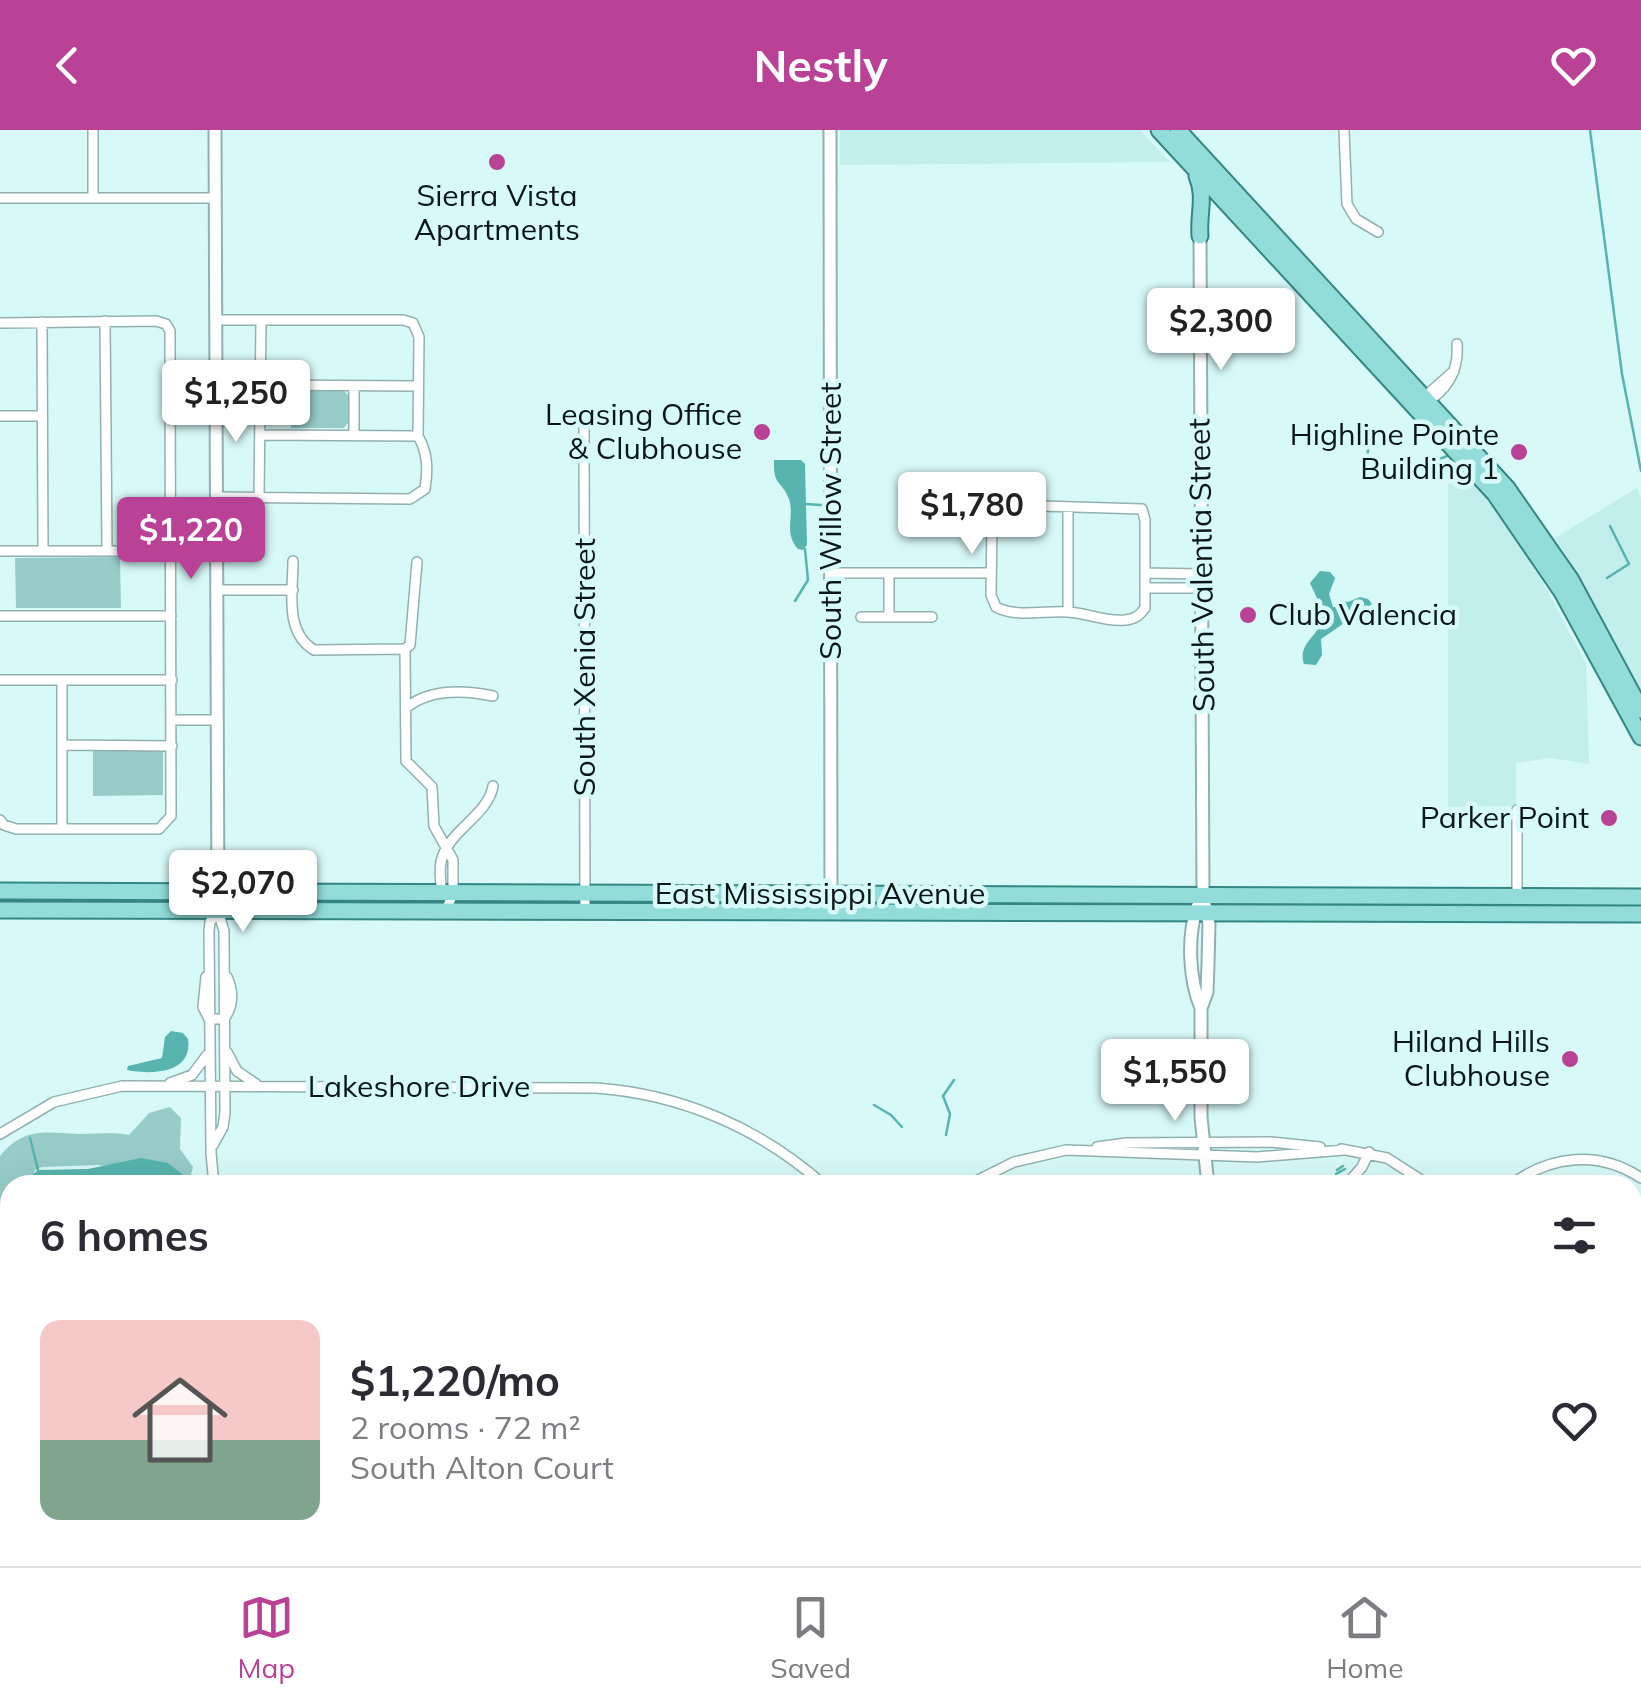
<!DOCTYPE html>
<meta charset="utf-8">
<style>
body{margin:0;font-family:Mulish,sans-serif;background:#f7f7f7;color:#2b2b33;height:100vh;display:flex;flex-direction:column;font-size:38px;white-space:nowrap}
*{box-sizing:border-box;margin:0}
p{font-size:32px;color:#7c7c81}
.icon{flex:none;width:55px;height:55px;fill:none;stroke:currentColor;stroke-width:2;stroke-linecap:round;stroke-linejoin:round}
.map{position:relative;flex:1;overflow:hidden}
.side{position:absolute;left:0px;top:1045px;width:1642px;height:392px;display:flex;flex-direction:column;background:#fff;border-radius:30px 30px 0 0;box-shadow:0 10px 40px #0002}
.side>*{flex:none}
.price{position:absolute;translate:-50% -85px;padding:0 22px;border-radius:10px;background:#fff;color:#222;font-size:32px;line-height:65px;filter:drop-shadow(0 2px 5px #0008)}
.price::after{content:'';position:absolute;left:50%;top:60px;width:30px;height:22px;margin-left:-15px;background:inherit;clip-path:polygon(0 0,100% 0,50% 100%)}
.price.selected{background:#b94196;color:#fff}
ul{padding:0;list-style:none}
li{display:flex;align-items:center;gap:30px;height:250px;padding:0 40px}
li+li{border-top:2px solid #e1e1e2}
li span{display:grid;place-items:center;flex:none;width:280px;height:200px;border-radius:20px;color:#555}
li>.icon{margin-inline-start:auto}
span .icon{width:120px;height:120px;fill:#fffc;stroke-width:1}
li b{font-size:42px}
h2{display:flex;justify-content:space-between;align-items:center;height:120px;padding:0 40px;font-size:42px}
header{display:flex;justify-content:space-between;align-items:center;height:130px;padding:0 40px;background:#b94196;color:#fff;font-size:45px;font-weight:700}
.menu{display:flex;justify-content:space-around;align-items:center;height:140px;border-top:2px solid #e1e1e2;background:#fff;font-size:28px;color:#7c7c81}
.menu a{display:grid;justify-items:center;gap:5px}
.menu .selected{color:#b94196}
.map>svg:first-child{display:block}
</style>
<header><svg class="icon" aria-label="back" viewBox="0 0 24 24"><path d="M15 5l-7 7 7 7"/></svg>Nestly<svg class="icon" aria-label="heart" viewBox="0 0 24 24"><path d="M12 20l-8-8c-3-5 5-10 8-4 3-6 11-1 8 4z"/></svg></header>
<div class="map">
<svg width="1641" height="1436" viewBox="0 0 1641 1436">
<rect width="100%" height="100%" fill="#d7faf8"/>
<path fill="#c2efec" d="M840,0H1140L1170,32L840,35Z
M1448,324L1496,380L1541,449L1586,533L1589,634L1551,628L1516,633V676L1448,677Z
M1637,358L1641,369V561L1583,452L1555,408Z"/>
<path fill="#97ccc9" d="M291,261H344L348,265V293L344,298H291Z
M120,427L121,478H16L15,428Z
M93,621H163V665L93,666Z
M170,977L181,988L180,1019L193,1037L191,1045L183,1047L98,1035L42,1037L35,1040L30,1055H10V1096L0,1109V1026C25,996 46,1003 80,1004C97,1004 112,1002 129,1005L149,983Z
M1632,1212H1641V1436H1450V1428H1632Z"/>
<path fill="#57b4af" d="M774,330H801L805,334L807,415L803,420L798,419C783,402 795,387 789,369C782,350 773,357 774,330Z
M1320,441L1330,442L1335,448L1329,464L1333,477H1337L1340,470L1348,472L1360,467L1368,469L1372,474L1321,509L1322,525L1316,535L1304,534C1298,516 1314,508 1321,494V477L1310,453Z
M171,901L183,903L188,909C193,944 152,945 127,940L128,936L162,928L165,907Z
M141,1028L168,1033L182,1044V1055H21L38,1040L88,1039Z
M10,1076V1252C0,1221 0,1108 10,1076Z
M123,1428H858L863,1436H128Z"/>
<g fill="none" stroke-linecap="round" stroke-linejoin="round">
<path stroke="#57b4af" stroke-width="2.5" d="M1590,0L1622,244L1641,341
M1364,310L1369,314L1366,334
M1435,331L1447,326
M1391,343L1416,340L1432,332
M805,374L821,375
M1607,448L1629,434L1610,396
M795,471L808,450L805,419
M874,975L891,985L902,997
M946,1005L950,984L943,966L954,950
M30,1008L38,1040
M1337,1040L1343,1036
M1336,1044L1345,1039
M485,1055L491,1053
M0,1309L10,1321
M71,1428L75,1436
M905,1428L910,1436"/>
<g stroke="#90b1af" stroke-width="12">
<path id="minor" d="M93,0V68
M1344,0L1347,74L1356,89L1378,102
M0,68H215
M215,190H403L413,193L419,207L418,306C428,323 428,340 425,359L410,369L216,367
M105,191L107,420
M42,192L43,421
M0,193L156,191L166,194L170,201L171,686L159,699H16L4,695L0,690
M260,255L417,256
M1421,270L1454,241
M172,274L216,275
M1424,274C1448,260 1459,241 1457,214
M0,286H41
M584,292L585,781
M260,305L418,306
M354,306V256
M259,367L261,191
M1010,375L1142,379L1145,390V478C1139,486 1135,489 1125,490C1104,492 1088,483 1068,482C1046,480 1016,488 996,477L991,465L992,392L997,381Z
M0,421H172
M293,431C293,461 284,502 314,520L405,519
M417,432L410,515L405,519L406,631L432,657L434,696L453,730V763L446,781
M831,443H991
M1145,443L1201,444
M1145,458H1201
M216,460H293
M1068,482V377
M0,486H171
M861,487H932
M889,487V443
M0,550H172
M406,578C430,558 464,560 493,566
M172,590H217
M62,615L172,616
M62,699V550
M442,765C441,755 439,742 441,732C447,701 488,686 493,656
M1517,765V680
M206,847L203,877L209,889
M210,889H224C234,875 234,862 227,847
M227,922L237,941L256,954
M170,953L192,945L207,925
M0,1004L54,972L122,956L596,958C681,964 760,998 824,1055
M213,1015L223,997L225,983L224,801L218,781
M1097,1017L1126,1013L1271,1012L1320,1017
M1341,1019L1387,1028L1429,1055
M214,1055L211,1023L209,801L210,792L218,781
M968,1055L1014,1032L1066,1020L1257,1027L1344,1020
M1346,1055L1362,1037L1369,1022
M1511,1055C1550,1025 1599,1020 1641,1048
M1632,1203L1641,1202
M1307,1428L1308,1436
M1397,1428L1400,1436
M1086,1436L1092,1428
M1203,1436L1206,1428"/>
</g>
<g stroke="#90b1af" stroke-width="15">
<path id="tertiary" d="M215,0L218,781
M830,0L831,782
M1200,106L1203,764L1209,794L1208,834L1207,862L1201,878V987L1208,1055
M1197,777C1187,807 1189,850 1201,878
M1273,1436L1275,1428"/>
</g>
<g stroke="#348784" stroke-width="19">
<path id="primary" d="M1159,0L1495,364L1562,462L1641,607
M1178,0L1507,358L1571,450L1641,580
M1197,46C1206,67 1198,84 1200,106
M0,761L1641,767
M0,780L1641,784"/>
</g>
<use href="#minor" stroke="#fff" stroke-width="9"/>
<use href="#tertiary" stroke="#fff" stroke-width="11"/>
<use href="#primary" stroke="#92dcd9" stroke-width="15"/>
</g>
<g fill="#b94196" stroke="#d7faf8" stroke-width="4">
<circle cx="497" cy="32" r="10"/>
<circle cx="762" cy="302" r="10"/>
<circle cx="1519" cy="322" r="10"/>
<circle cx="1248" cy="485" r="10"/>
<circle cx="1609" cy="688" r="10"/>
<circle cx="1570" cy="929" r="10"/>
</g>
<g text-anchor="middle" stroke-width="9" stroke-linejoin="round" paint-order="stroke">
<g font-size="30" fill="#0a1716" stroke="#d7faf8" text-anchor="end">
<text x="497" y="76" text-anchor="middle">Sierra Vista<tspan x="497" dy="34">Apartments</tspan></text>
<text x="742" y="295">Leasing Office<tspan x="742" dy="34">&amp; Clubhouse</tspan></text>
<text x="1499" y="315">Highline Pointe<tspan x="1499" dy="34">Building 1</tspan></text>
<text x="1268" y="495" text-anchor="start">Club Valencia</text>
<text x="1589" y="698">Parker Point</text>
<text x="1550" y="922">Hiland Hills<tspan x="1550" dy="34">Clubhouse</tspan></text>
</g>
<g font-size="30" fill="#0a1716" stroke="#d7faf8">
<text transform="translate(831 391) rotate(-90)" y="10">South Willow Street</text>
<text transform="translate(1202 435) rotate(-91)" y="10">South Valentia Street</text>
<text transform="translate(585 537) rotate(-90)" y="10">South Xenia Street</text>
<text x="820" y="774">East Mississippi Avenue</text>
<text x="419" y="967">Lakeshore Drive</text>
</g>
</g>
</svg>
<b class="price" style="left:1221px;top:243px">$2,300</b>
<b class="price" style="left:236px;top:315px">$1,250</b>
<b class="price" style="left:972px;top:427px">$1,780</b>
<b class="price selected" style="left:191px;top:452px">$1,220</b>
<b class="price" style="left:243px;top:805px">$2,070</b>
<b class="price" style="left:1175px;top:994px">$1,550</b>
<section class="side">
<h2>6 homes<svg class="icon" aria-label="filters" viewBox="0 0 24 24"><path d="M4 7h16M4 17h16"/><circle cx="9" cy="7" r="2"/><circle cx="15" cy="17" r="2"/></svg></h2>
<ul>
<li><span style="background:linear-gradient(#f6c9c9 60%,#7fa58c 0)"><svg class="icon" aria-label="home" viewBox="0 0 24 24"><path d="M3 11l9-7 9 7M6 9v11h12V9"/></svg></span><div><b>$1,220/mo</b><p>2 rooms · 72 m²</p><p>South Alton Court</p></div><svg class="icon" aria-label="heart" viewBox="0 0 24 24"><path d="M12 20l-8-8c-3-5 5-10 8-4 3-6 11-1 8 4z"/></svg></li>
</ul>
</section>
</div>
<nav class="menu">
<a class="selected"><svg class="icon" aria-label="map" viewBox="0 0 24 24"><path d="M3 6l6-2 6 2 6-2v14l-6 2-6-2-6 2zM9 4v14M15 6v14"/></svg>Map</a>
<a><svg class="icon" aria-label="saved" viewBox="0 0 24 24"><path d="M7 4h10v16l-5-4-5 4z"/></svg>Saved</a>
<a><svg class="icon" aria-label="home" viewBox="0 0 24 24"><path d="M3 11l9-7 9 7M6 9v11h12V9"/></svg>Home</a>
</nav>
